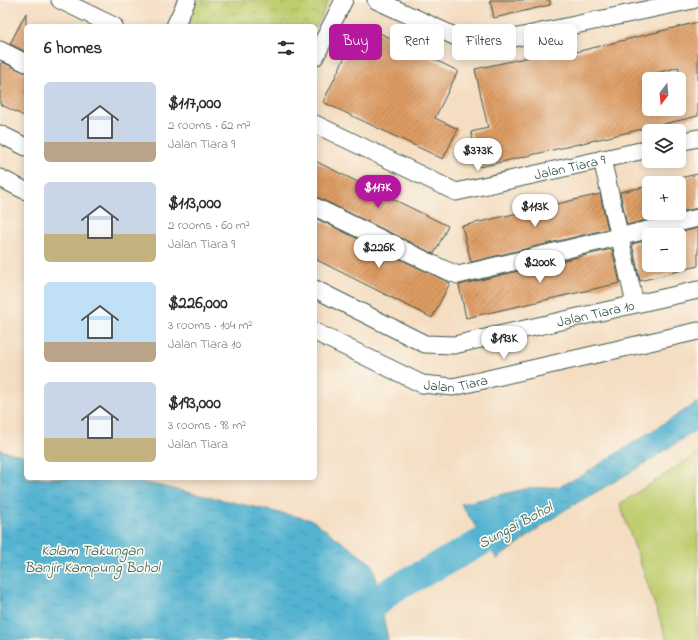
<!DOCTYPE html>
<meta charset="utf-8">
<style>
body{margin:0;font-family:"Indie Flower",sans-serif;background:#f7f7f7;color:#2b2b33;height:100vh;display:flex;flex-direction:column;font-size:15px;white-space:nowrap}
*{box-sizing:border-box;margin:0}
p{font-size:13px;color:#7c7c81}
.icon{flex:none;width:22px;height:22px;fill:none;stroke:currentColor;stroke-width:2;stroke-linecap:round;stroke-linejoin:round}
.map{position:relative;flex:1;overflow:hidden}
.side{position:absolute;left:24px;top:24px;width:293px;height:456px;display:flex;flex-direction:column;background:#fff;border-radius:6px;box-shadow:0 2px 10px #0003}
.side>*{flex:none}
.guide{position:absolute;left:329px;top:24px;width:309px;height:36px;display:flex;gap:8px}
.needle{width:26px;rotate:196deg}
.buttons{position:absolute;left:642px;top:72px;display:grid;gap:8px}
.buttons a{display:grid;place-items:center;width:44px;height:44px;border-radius:6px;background:#fff;box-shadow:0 2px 10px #0003;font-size:20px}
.price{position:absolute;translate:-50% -34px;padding:0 9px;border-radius:14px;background:#fff;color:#222;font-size:13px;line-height:26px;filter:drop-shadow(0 1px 2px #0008)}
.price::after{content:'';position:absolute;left:50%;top:24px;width:12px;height:9px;margin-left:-6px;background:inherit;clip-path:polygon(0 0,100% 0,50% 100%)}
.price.active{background:#b5179e;color:#fff}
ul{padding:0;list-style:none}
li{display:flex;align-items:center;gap:12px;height:100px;padding:0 20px}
li span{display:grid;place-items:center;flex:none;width:112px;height:80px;border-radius:6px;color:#555}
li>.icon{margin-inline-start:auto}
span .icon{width:48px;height:48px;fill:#fffc;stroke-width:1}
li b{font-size:17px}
h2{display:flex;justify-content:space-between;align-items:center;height:48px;padding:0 20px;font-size:17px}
.tag{padding:0 14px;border-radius:6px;background:#fff;box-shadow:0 2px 10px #0003;font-size:14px;line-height:36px}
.tag.active{background:#b5179e;color:#fff}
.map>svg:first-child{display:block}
</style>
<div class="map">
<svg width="698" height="640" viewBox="0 0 698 640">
<defs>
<pattern id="park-crowns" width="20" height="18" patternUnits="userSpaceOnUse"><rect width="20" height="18" fill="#c0ce6f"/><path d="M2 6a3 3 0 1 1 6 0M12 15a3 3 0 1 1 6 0" fill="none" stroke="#9ba85c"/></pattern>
<pattern id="water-ripples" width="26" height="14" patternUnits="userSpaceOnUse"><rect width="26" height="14" fill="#52b3d1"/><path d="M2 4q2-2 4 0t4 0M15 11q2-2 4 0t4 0" fill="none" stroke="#4393aa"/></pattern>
<pattern id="building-hatch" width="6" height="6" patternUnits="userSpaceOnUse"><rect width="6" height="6" fill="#de9c63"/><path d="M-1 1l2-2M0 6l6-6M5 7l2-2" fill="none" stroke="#b38052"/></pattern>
</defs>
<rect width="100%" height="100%" fill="#fbf7ec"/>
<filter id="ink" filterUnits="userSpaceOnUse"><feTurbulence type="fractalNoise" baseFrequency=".025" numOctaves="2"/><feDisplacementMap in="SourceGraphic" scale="8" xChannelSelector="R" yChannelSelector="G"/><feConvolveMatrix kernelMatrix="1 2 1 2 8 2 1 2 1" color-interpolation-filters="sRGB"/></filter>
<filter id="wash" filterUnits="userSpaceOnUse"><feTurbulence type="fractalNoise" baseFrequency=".012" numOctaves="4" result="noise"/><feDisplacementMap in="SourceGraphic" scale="16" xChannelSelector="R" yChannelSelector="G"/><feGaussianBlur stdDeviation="0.9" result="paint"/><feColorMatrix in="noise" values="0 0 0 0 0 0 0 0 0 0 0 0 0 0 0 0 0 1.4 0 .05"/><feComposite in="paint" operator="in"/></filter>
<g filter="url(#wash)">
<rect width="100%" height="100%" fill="#f4ddc1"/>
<path fill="#c0ce6f" stroke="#708652" d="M698,453V640H667L620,504Z"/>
<path fill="url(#park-crowns)" stroke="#708652" d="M198,0H329L315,29V26H185Z"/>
<path fill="url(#water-ripples)" stroke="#387882" d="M698,402V429L636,469L563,511L497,559L461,504L529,488L559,487L584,474Z
M0,450L26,456V478H124L312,520L373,565L388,640H0Z"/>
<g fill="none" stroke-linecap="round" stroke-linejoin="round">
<path stroke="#52b3d1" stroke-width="28" d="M336,640L390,591L519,522"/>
</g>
<g id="blocks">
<path fill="url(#building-hatch)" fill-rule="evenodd" d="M490,0H550V5L494,18Z
M26,13V52L10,44Z
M698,22V116L480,167L471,132L488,128L475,69L575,47L576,52ZM679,67V109H649V75Z
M361,24L458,71L435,118L458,129L443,159L323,102Z
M2,62L26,73V117L0,104V65Z
M315,161L448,226L434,254L319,198L315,197Z
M698,174V208L679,212V178Z
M649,186V213H676L627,225L620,192Z
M600,194L608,229L471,262L462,226Z
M315,218L450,283L432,318L315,259Z
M698,228V266L640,281L632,244L649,240V265H679V235H670Z
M612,249L620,283L466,318L459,285Z"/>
</g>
</g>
<g filter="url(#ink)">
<use href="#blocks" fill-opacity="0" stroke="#3f5549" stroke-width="1"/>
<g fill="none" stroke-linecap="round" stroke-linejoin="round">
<g stroke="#3f5549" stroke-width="19">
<g id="minor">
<path d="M60,0L114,26"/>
<path d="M376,0L476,46L693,0"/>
<path d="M175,26L187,0"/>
<path d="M0,50L26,63"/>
<path d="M315,57L344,0"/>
<path id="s1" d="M315,124L456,192L649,149"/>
<path d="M0,134L26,147"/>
<path d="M679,142L698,138"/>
<path d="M602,159L635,304"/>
<path d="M0,178L26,191"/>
<path d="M315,207L443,269L458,275L698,218"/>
<path id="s2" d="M315,289L425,344L454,345L698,290"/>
<path id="s3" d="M315,332L422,384L453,387L698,331"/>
</g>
</g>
<use href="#minor" stroke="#fff" stroke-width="17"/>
</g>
</g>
<g text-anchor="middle" stroke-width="3.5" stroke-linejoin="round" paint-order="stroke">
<g font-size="14" fill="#1f3d34" stroke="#fbf7ec">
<text dy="5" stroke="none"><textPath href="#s1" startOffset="273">Jalan Tiara 9</textPath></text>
<text dy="5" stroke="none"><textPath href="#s2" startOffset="297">Jalan Tiara 10</textPath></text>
<text dy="5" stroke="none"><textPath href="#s3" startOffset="153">Jalan Tiara</textPath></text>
</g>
<g font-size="15" font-style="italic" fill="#2e6063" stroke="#fbf7ec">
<text transform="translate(515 525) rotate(-28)" y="5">Sungai Bohol</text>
<text x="92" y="555">Kolam Takungan<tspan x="92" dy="17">Banjir Kampung Bohol</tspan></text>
</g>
</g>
</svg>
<div class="buttons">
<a><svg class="needle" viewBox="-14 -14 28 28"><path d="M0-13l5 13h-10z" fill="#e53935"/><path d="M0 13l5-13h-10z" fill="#7c7c81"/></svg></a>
<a><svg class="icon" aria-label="layers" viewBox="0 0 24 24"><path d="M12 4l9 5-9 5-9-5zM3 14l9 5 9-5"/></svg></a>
<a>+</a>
<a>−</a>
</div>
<b class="price" style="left:478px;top:172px">$373K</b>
<b class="price active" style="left:378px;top:209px">$117K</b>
<b class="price" style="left:535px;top:228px">$113K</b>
<b class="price" style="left:379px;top:269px">$226K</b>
<b class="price" style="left:540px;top:284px">$200K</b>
<b class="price" style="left:504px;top:360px">$193K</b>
<div class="guide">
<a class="tag active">Buy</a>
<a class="tag">Rent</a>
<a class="tag">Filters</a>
<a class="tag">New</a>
</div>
<section class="side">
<h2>6 homes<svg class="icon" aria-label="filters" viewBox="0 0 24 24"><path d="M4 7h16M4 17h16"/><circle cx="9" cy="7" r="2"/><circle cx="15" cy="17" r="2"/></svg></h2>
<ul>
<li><span style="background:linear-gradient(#c9d6e8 75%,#b9a48a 0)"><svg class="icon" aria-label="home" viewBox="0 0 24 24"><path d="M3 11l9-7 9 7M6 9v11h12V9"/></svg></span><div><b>$117,000</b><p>2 rooms · 62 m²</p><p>Jalan Tiara 9</p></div></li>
<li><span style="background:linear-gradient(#c9d6e8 65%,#c2b280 0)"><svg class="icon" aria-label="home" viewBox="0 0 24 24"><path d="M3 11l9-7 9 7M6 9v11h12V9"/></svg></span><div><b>$113,000</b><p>2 rooms · 60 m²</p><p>Jalan Tiara 9</p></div></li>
<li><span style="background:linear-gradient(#bfe0f5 75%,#b9a48a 0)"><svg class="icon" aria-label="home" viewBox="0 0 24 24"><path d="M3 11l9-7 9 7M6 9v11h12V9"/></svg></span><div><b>$226,000</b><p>3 rooms · 104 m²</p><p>Jalan Tiara 10</p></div></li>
<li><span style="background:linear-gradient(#c9d6e8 70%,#c2b280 0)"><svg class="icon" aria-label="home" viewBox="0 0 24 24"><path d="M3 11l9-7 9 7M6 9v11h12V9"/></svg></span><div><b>$193,000</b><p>3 rooms · 98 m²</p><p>Jalan Tiara</p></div></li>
</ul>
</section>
</div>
